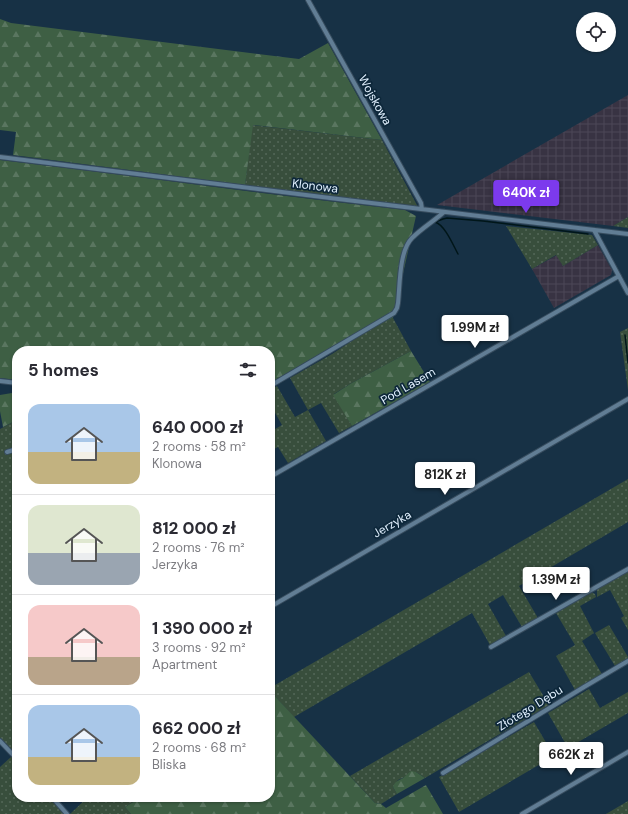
<!DOCTYPE html>
<meta charset="utf-8">
<style>
body{margin:0;font-family:"DM Sans",sans-serif;background:#f7f7f7;color:#2b2b33;height:100vh;display:flex;flex-direction:column;font-size:15px;white-space:nowrap}
*{box-sizing:border-box;margin:0}
p{font-size:13px;color:#7c7c81}
.icon{flex:none;width:22px;height:22px;fill:none;stroke:currentColor;stroke-width:2;stroke-linecap:round;stroke-linejoin:round}
.map{position:relative;flex:1;overflow:hidden}
.sheet{position:absolute;left:12px;top:346px;width:263px;height:456px;display:flex;flex-direction:column;background:#fff;border-radius:16px;box-shadow:0 1px 3px #0004}
.sheet>*{flex:none}
.buttons{position:absolute;left:576px;top:12px;display:grid;gap:8px}
.buttons a{display:grid;place-items:center;width:40px;height:40px;border-radius:50%;background:#fff;box-shadow:0 1px 3px #0004;font-size:20px}
.price{position:absolute;translate:-50% -34px;padding:0 9px;border-radius:4px;background:#fff;color:#222;font-size:13px;line-height:26px;filter:drop-shadow(0 1px 2px #0008)}
.price::after{content:'';position:absolute;left:50%;top:24px;width:12px;height:9px;margin-left:-6px;background:inherit;clip-path:polygon(0 0,100% 0,50% 100%)}
.price.selected{background:#7c3aed;color:#fff}
ul{padding:0;list-style:none}
li{display:flex;align-items:center;gap:12px;height:100px;padding:0 16px}
li+li{border-top:1px solid #e1e1e2}
li span{display:grid;place-items:center;flex:none;width:112px;height:80px;border-radius:12px;color:#555}
li>.icon{margin-inline-start:auto}
span .icon{width:48px;height:48px;fill:#fffc;stroke-width:1}
li b{font-size:17px}
h2{display:flex;justify-content:space-between;align-items:center;height:48px;padding:0 16px;font-size:17px}
.map>svg:first-child{display:block}
</style>
<div class="map">
<svg width="628" height="814" viewBox="0 0 628 814">
<defs>
<pattern id="industrial-grid" width="8" height="8" patternUnits="userSpaceOnUse"><rect width="8" height="8" fill="#383343"/><path d="M0 4h8M4 0v8" fill="none" stroke="#4b4756"/></pattern>
<pattern id="green-dots" width="8" height="8" patternUnits="userSpaceOnUse"><rect width="8" height="8" fill="#384e3c"/><path d="M2 2h.1M6 6h.1" fill="none" stroke="#546859" stroke-width="1.8" stroke-linecap="round"/></pattern>
<pattern id="forest-firs" width="22" height="20" patternUnits="userSpaceOnUse"><rect width="22" height="20" fill="#3e5f44"/><path d="M5 1l3.5 6h-7zM16 11l3.5 6h-7z" fill="#5a7660"/></pattern>
</defs>
<rect width="100%" height="100%" fill="#173145"/>
<path fill="url(#industrial-grid)" d="M628,95V217L613,226L437,205Z
M598,245L612,270L611,275L554,308L532,269L557,255L563,266Z"/>
<path fill="url(#green-dots)" d="M252,125L382,140L418,207L245,185Z
M628,217V228L613,226Z
M506,226L592,235L598,245L563,266L556,255L532,269Z
M393,318L411,351L350,384L334,394L352,426L339,433L321,403L308,410L326,441L288,463L278,447L270,451V432L282,425L270,404V390L277,386L295,417L308,410L290,378L332,354L373,327Z
M628,328V390L620,332Z
M17,420V447L6,450L7,454L17,451V756L0,738V429Z
M628,479V522L519,586L538,618L522,627L503,595L488,604L506,636L490,645L472,613L294,717L270,691V688Z
M628,571V630L621,618L624,616L610,590L597,597V589Z
M591,592L595,594L596,597L580,606L594,633L582,641L602,674L575,690L556,656L575,645L556,613Z
M609,625L628,657V659L615,666L595,633Z
M529,672L549,705L425,778L416,772L398,780L393,787L397,794L381,804L375,803L350,776Z
M589,689L600,708L628,692V713L568,748L548,713Z
M534,722L554,756L459,812L439,777Z
M12,756L17,762V797H49L64,814H0V767Z
M88,797H132L135,801L125,807L131,814H70Z
M628,801V814H606Z"/>
<path fill="url(#forest-firs)" d="M0,19L11,23L299,59L328,43L382,140L253,125L245,185L13,155L16,132L0,130Z
M0,160C135,176 270,195 405,210L416,216L393,318L328,349L270,383V351H17V380L0,378Z
M411,351L430,382L352,426L333,395L350,384Z
M12,393L17,415V420L3,427L0,411V395Z
M270,691L375,803L381,804L386,808L426,785L443,814H131L125,807L135,801L132,797H270Z
M411,771L416,772L425,778L397,794L393,787C395,781 398,781 403,778C406,776 408,773 411,771Z"/>
<g fill="none" stroke-linecap="round" stroke-linejoin="round">
<path stroke="#001619" stroke-width="1.5" d="M458,254C453,245 445,225 435,222L443,219L447,218L483,221L588,234
M625,335L628,363"/>
<g stroke="#374c5e" stroke-width="6">
<path id="minor" d="M308,0L421,203L422,209
M0,157L330,198L628,234
M594,230L628,293
M0,381L17,383
M270,386L394,313L397,308L398,303C400,285 399,251 412,238C422,228 434,221 444,212
M7,452L17,449
M270,477L619,276
M270,607L628,399
M491,647L628,569
M0,741L17,759
M443,773L584,687L628,661
M52,797L67,814
M522,814L628,752"/>
</g>
<use href="#minor" stroke="#617d94" stroke-width="4"/>
</g>
<g text-anchor="middle" stroke-width="3.5" stroke-linejoin="round" paint-order="stroke">
<g font-size="12" fill="#e2f1ff" stroke="#0d273a">
<text transform="translate(375 100) rotate(61)" y="4">Wojskowa</text>
<text transform="translate(315 186) rotate(7)" y="4">Klonowa</text>
<text transform="translate(408 386) rotate(-30)" y="4">Pod Lasem</text>
<text transform="translate(392 524) rotate(-30)" y="4">Jerzyka</text>
<text transform="translate(530 708) rotate(-32)" y="4">Złotego Dębu</text>
</g>
</g>
</svg>
<div class="buttons">
<a><svg class="icon" aria-label="locate" viewBox="0 0 24 24"><circle cx="12" cy="12" r="6"/><path d="M12 2v4M12 18v4M2 12h4M18 12h4"/></svg></a>
</div>
<b class="price selected" style="left:526px;top:214px">640K zł</b>
<b class="price" style="left:475px;top:349px">1.99M zł</b>
<b class="price" style="left:445px;top:496px">812K zł</b>
<b class="price" style="left:556px;top:601px">1.39M zł</b>
<b class="price" style="left:571px;top:776px">662K zł</b>
<section class="sheet">
<h2>5 homes<svg class="icon" aria-label="filters" viewBox="0 0 24 24"><path d="M4 7h16M4 17h16"/><circle cx="9" cy="7" r="2"/><circle cx="15" cy="17" r="2"/></svg></h2>
<ul>
<li><span style="background:linear-gradient(#a9c7e8 60%,#c2b280 0)"><svg class="icon" aria-label="home" viewBox="0 0 24 24"><path d="M3 11l9-7 9 7M6 9v11h12V9"/></svg></span><div><b>640 000 zł</b><p>2 rooms · 58 m²</p><p>Klonowa</p></div></li>
<li><span style="background:linear-gradient(#dfe7d0 60%,#9aa5b1 0)"><svg class="icon" aria-label="home" viewBox="0 0 24 24"><path d="M3 11l9-7 9 7M6 9v11h12V9"/></svg></span><div><b>812 000 zł</b><p>2 rooms · 76 m²</p><p>Jerzyka</p></div></li>
<li><span style="background:linear-gradient(#f6c9c9 65%,#b9a48a 0)"><svg class="icon" aria-label="home" viewBox="0 0 24 24"><path d="M3 11l9-7 9 7M6 9v11h12V9"/></svg></span><div><b>1 390 000 zł</b><p>3 rooms · 92 m²</p><p>Apartment</p></div></li>
<li><span style="background:linear-gradient(#a9c7e8 65%,#c2b280 0)"><svg class="icon" aria-label="home" viewBox="0 0 24 24"><path d="M3 11l9-7 9 7M6 9v11h12V9"/></svg></span><div><b>662 000 zł</b><p>2 rooms · 68 m²</p><p>Bliska</p></div></li>
</ul>
</section>
</div>
